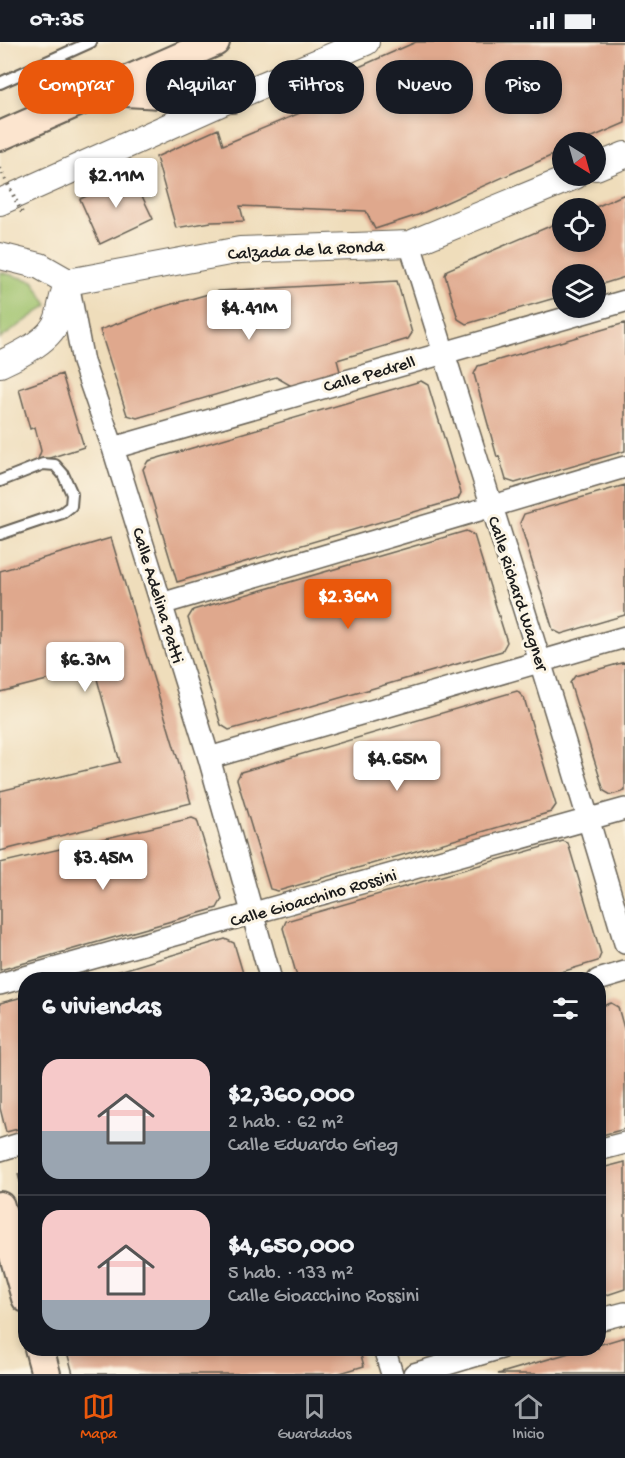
<!DOCTYPE html>
<html lang="es">
<meta charset="utf-8">
<style>
body{margin:0;font-family:"Gochi Hand",sans-serif;background:#20242c;color:#f1f3f6;height:100vh;display:flex;flex-direction:column;font-size:22px;white-space:nowrap}
*{box-sizing:border-box;margin:0}
p{font-size:20px;color:#9ea1a6}
.icon{flex:none;width:33px;height:33px;fill:none;stroke:currentColor;stroke-width:2;stroke-linecap:round;stroke-linejoin:round}
.map{position:relative;flex:1;overflow:hidden}
.panel{position:absolute;left:18px;top:930px;width:588px;height:384px;display:flex;flex-direction:column;background:#171b24;border-radius:24px;box-shadow:0 3px 9px #0003}
.panel>*{flex:none}
.guide{position:absolute;left:18px;top:18px;width:590px;height:54px;display:flex;gap:12px}
.needle{width:39px;rotate:143deg}
.controls{position:absolute;left:552px;top:90px;display:grid;gap:12px}
.controls a{display:grid;place-items:center;width:54px;height:54px;border-radius:50%;background:#171b24;box-shadow:0 3px 9px #0003;font-size:30px}
.price{position:absolute;translate:-50% -51px;padding:0 14px;border-radius:6px;background:#fff;color:#222;font-size:20px;line-height:39px;filter:drop-shadow(0 2px 3px #0008)}
.price::after{content:'';position:absolute;left:50%;top:36px;width:18px;height:14px;margin-left:-9px;background:inherit;clip-path:polygon(0 0,100% 0,50% 100%)}
.price.current{background:#ea580c;color:#fff}
ul{padding:0;list-style:none}
li{display:flex;align-items:center;gap:18px;height:150px;padding:0 24px}
li+li{border-top:2px solid #363941}
li span{display:grid;place-items:center;flex:none;width:168px;height:120px;border-radius:18px;color:#555}
li>.icon{margin-inline-start:auto}
span .icon{width:72px;height:72px;fill:#fffc;stroke-width:1}
li b{font-size:26px}
h2{display:flex;justify-content:space-between;align-items:center;height:72px;padding:0 24px;font-size:26px}
.chip{padding:0 21px;border-radius:24px;background:#171b24;box-shadow:0 3px 9px #0003;font-size:21px;line-height:54px}
.chip.current{background:#ea580c;color:#fff}
.status{display:flex;justify-content:space-between;align-items:center;height:42px;padding:0 30px;background:#171b24;direction:ltr}
.status svg{height:16px;fill:currentColor}
.tabs{display:flex;justify-content:space-around;align-items:center;height:84px;border-top:2px solid #363941;background:#171b24;font-size:16px;color:#9ea1a6}
.tabs a{display:grid;justify-items:center;gap:3px}
.tabs .current{color:#ea580c}
.map>svg:first-child{display:block}
</style>
<div class="status"><b>07:35</b><svg viewBox="0 0 49 12"><path d="M0 12V9h3v3zM5 12V6h3v6zM10 12V3h3v9zM15 12V0h3v12zM26 1h20v11H26zM47 4h2v5h-2z"/></svg></div>
<div class="map">
<svg width="625" height="1332" viewBox="0 0 625 1332">
<rect width="100%" height="100%" fill="#fcf5e5"/>
<filter id="ink" filterUnits="userSpaceOnUse"><feTurbulence type="fractalNoise" baseFrequency=".0167" numOctaves="2"/><feDisplacementMap in="SourceGraphic" scale="12" xChannelSelector="R" yChannelSelector="G"/><feConvolveMatrix kernelMatrix="1 2 1 2 8 2 1 2 1" color-interpolation-filters="sRGB"/></filter>
<filter id="wash" filterUnits="userSpaceOnUse"><feTurbulence type="fractalNoise" baseFrequency=".008" numOctaves="4" result="noise"/><feDisplacementMap in="SourceGraphic" scale="24" xChannelSelector="R" yChannelSelector="G"/><feGaussianBlur stdDeviation="1.35" result="paint"/><feColorMatrix in="noise" values="0 0 0 0 0 0 0 0 0 0 0 0 0 0 0 0 0 1.4 0 .05"/><feComposite in="paint" operator="in"/></filter>
<g filter="url(#wash)">
<rect width="100%" height="100%" fill="#efddbb"/>
<path fill="#9dc16b" stroke="#5c6e44" stroke-width="1.5" d="M0,230L33,239L48,263L0,297Z"/>
<g id="blocks">
<path fill="#dfa88d" d="M416,0H625V81L581,100H562V109L418,173L375,187L366,169L240,164L244,179L211,180L176,186L156,115L218,87L223,103L319,63L311,46Z
M132,133L153,177L100,202L80,157Z
M625,152V235L596,244V232H562V254L466,282L458,277L445,233L447,228L562,179V200H596V165Z
M397,239L412,291L408,297L337,318L341,333L295,346L276,335L137,376L127,373L100,288L159,266L219,249Z
M625,281V409L515,441L506,438L499,414L497,415L474,332L478,324Z
M62,332L84,405L37,420L41,409L35,385L30,387L19,347Z
M421,339L428,343L461,451L458,457L177,540L143,427L148,419Z
M625,443V573L561,592L553,588L520,481L524,472Z
M466,489L474,493L507,600L502,609L229,688L221,683L188,576L193,568Z
M111,496L191,761L0,809V749L120,720L94,626L0,650V529Z
M625,620V749L611,753L604,749L570,641L575,634Z
M517,649L524,656L556,763L551,770L278,849L270,847L237,737L241,730Z
M192,776L197,778L222,857L217,866L0,928V821Z
M563,799L568,801L601,912L598,919L535,938H298L283,886L286,879Z
M225,897L234,901L245,938H90Z
M26,954V1085L6,1090L0,1066V961Z
M611,961L618,965L625,990V1087L598,1094V965Z
M625,1120V1247L598,1256V1127Z
M26,1130V1158H25L18,1132Z
M625,1295V1332H498L586,1306H598V1303Z
M66,1306H359L364,1324L337,1332H73Z"/>
</g>
</g>
<g filter="url(#ink)">
<use href="#blocks" fill-opacity="0" stroke="#666054" stroke-width="1.5"/>
<g fill="none" stroke-linecap="round" stroke-linejoin="round">
<g stroke="#666054" stroke-width="14">
<path id="service" d="M40,23L61,66
M0,41L91,0
M0,439L43,422L55,423L63,432L72,452L71,464L62,471L0,492"/>
</g>
<g stroke="#666054" stroke-width="24">
<path id="minor" d="M410,202C482,435 557,667 625,901
M68,241L83,320L113,406L209,716L271,938
M113,406L625,259
M161,562L625,425
M209,716L625,595
M598,938L625,930
M0,942L625,767
M0,1108L26,1100
M598,1108L625,1101
M598,1278L625,1271
M384,1306L392,1332
M414,1332L501,1306"/>
</g>
<g stroke="#666054" stroke-width="28">
<path id="tertiary" d="M596,125L625,113
M0,160L232,56L366,0
M0,214L40,224L68,240
M68,240L240,208L410,202L575,134
M0,322C19,313 52,298 58,276C62,263 62,253 68,240"/>
</g>
<g stroke="#666054" stroke-width="32">
<path id="secondary" d="M108,49L232,56
M0,94L215,0
M0,1164L26,1256
M39,1306L46,1332"/>
</g>
<use href="#service" stroke="#fff" stroke-width="10"/>
<use href="#minor" stroke="#fff" stroke-width="21"/>
<use href="#tertiary" stroke="#fff" stroke-width="26"/>
<use href="#secondary" stroke="#fce5cf" stroke-width="28"/>
<path stroke="#666054" stroke-width="4" stroke-dasharray="1.5 4.5" stroke-linecap="butt" d="M0,126L23,173"/>
</g>
</g>
<g text-anchor="middle" stroke-width="6" stroke-linejoin="round" paint-order="stroke">
<g font-size="18" fill="#1c1c1c" stroke="#fcf5e5">
<text transform="translate(306 207) rotate(-3)" y="6">Calzada de la Ronda</text>
<text transform="translate(369 331) rotate(-16)" y="6">Calle Pedrell</text>
<text transform="translate(519 551) rotate(72)" y="6">Calle Richard Wagner</text>
<text transform="translate(159 553) rotate(73)" y="6">Calle Adelina Patti</text>
<text transform="translate(313 855) rotate(-16)" y="6">Calle Gioacchino Rossini</text>
</g>
</g>
</svg>
<div class="controls">
<a><svg class="needle" viewBox="-14 -14 28 28"><path d="M0-13l5 13h-10z" fill="#e53935"/><path d="M0 13l5-13h-10z" fill="#9ea1a6"/></svg></a>
<a><svg class="icon" aria-label="locate" viewBox="0 0 24 24"><circle cx="12" cy="12" r="6"/><path d="M12 2v4M12 18v4M2 12h4M18 12h4"/></svg></a>
<a><svg class="icon" aria-label="layers" viewBox="0 0 24 24"><path d="M12 4l9 5-9 5-9-5zM3 14l9 5 9-5"/></svg></a>
</div>
<b class="price" style="left:116px;top:167px">$2.11M</b>
<b class="price" style="left:249px;top:299px">$4.41M</b>
<b class="price current" style="left:348px;top:588px">$2.36M</b>
<b class="price" style="left:85px;top:651px">$6.3M</b>
<b class="price" style="left:397px;top:750px">$4.65M</b>
<b class="price" style="left:103px;top:849px">$3.45M</b>
<div class="guide">
<a class="chip current">Comprar</a>
<a class="chip">Alquilar</a>
<a class="chip">Filtros</a>
<a class="chip">Nuevo</a>
<a class="chip">Piso</a>
</div>
<section class="panel">
<h2>6 viviendas<svg class="icon" aria-label="filters" viewBox="0 0 24 24"><path d="M4 7h16M4 17h16"/><circle cx="9" cy="7" r="2"/><circle cx="15" cy="17" r="2"/></svg></h2>
<ul>
<li><span style="background:linear-gradient(#f6c9c9 60%,#9aa5b1 0)"><svg class="icon" aria-label="home" viewBox="0 0 24 24"><path d="M3 11l9-7 9 7M6 9v11h12V9"/></svg></span><div><b>$2,360,000</b><p>2 hab. · 62 m²</p><p>Calle Eduardo Grieg</p></div></li>
<li><span style="background:linear-gradient(#f6c9c9 75%,#9aa5b1 0)"><svg class="icon" aria-label="home" viewBox="0 0 24 24"><path d="M3 11l9-7 9 7M6 9v11h12V9"/></svg></span><div><b>$4,650,000</b><p>5 hab. · 133 m²</p><p>Calle Gioacchino Rossini</p></div></li>
</ul>
</section>
</div>
<nav class="tabs">
<a class="current"><svg class="icon" aria-label="map" viewBox="0 0 24 24"><path d="M3 6l6-2 6 2 6-2v14l-6 2-6-2-6 2zM9 4v14M15 6v14"/></svg>Mapa</a>
<a><svg class="icon" aria-label="saved" viewBox="0 0 24 24"><path d="M7 4h10v16l-5-4-5 4z"/></svg>Guardados</a>
<a><svg class="icon" aria-label="home" viewBox="0 0 24 24"><path d="M3 11l9-7 9 7M6 9v11h12V9"/></svg>Inicio</a>
</nav>
